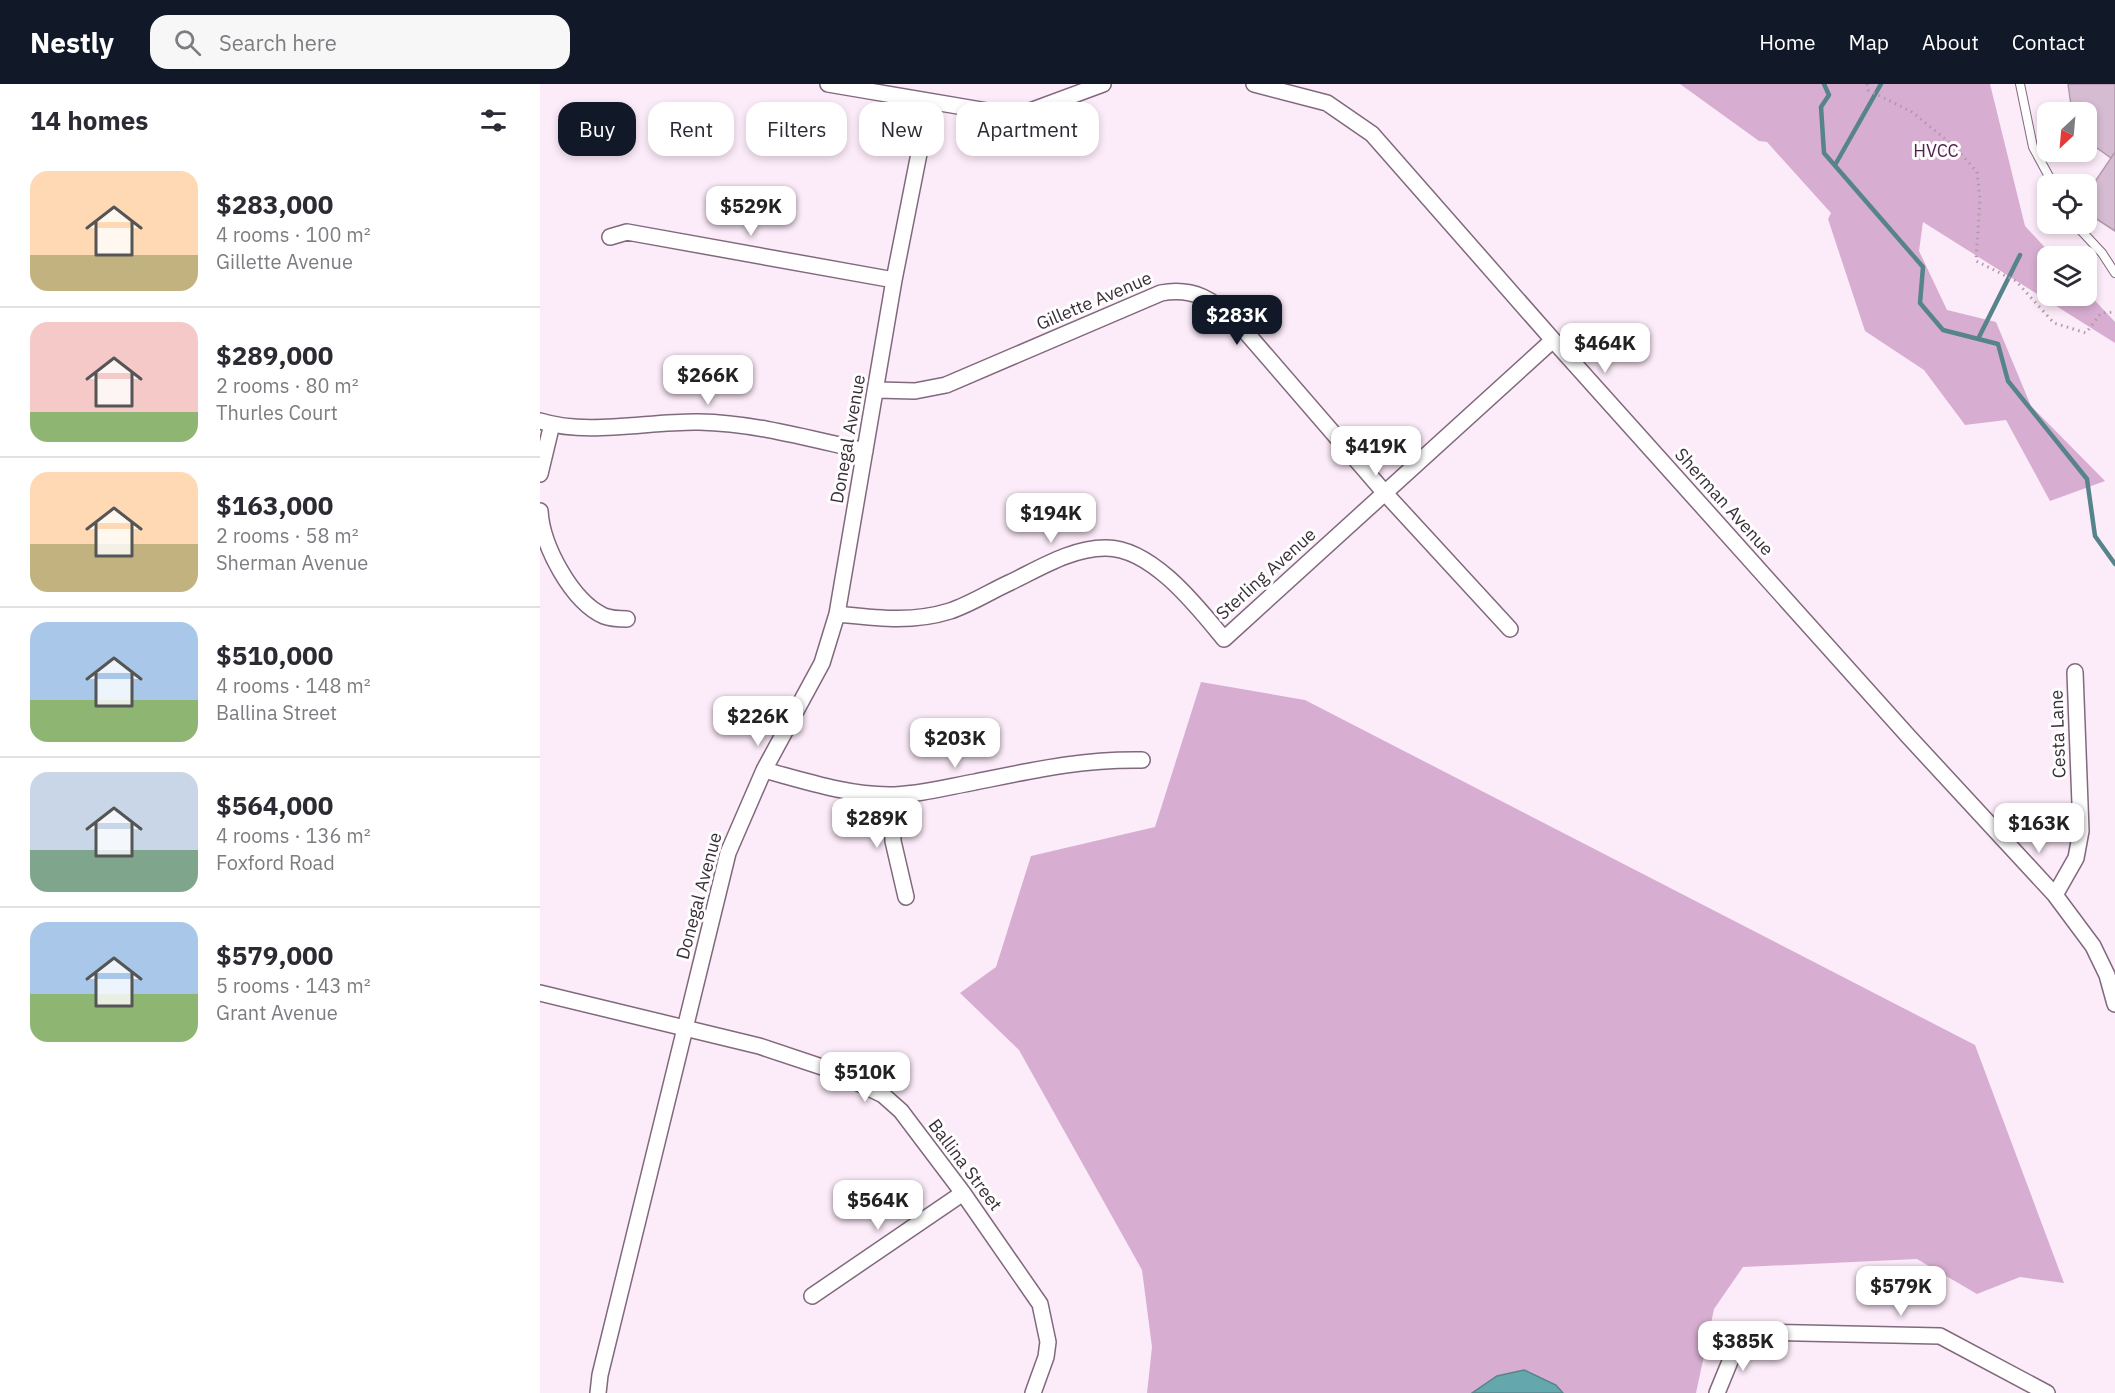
<!DOCTYPE html>
<meta charset="utf-8">
<style>
body{margin:0;font-family:"IBM Plex Sans",sans-serif;background:#f7f7f7;color:#2b2b33;height:100vh;display:flex;flex-direction:column;font-size:22px;white-space:nowrap}
*{box-sizing:border-box;margin:0}
p{font-size:20px;color:#7c7c81}
.icon{flex:none;width:33px;height:33px;fill:none;stroke:currentColor;stroke-width:2;stroke-linecap:round;stroke-linejoin:round}
.map{position:relative;flex:1;overflow:hidden}
.sheet{display:flex;flex-direction:column;background:#fff;width:540px}
.sheet>*{flex:none}
.banner{position:absolute;left:18px;top:18px;width:570px;height:54px;display:flex;gap:12px}
.needle{width:39px;rotate:206deg}
.buttons{position:absolute;left:1497px;top:18px;display:grid;gap:12px}
.buttons a{display:grid;place-items:center;width:60px;height:60px;border-radius:12px;background:#fff;box-shadow:0 3px 9px #0003;font-size:30px}
.price{position:absolute;translate:-50% -51px;padding:0 14px;border-radius:12px;background:#fff;color:#222;font-size:20px;line-height:39px;filter:drop-shadow(0 2px 3px #0008)}
.price::after{content:'';position:absolute;left:50%;top:36px;width:18px;height:14px;margin-left:-9px;background:inherit;clip-path:polygon(0 0,100% 0,50% 100%)}
.price.current{background:#111827;color:#fff}
ul{padding:0;list-style:none}
li{display:flex;align-items:center;gap:18px;height:150px;padding:0 30px}
li+li{border-top:2px solid #e1e1e2}
li span{display:grid;place-items:center;flex:none;width:168px;height:120px;border-radius:18px;color:#555}
li>.icon{margin-inline-start:auto}
span .icon{width:72px;height:72px;fill:#fffc;stroke-width:1}
li b{font-size:26px}
h2{display:flex;justify-content:space-between;align-items:center;height:72px;padding:0 30px;font-size:26px}
.chip{padding:0 21px;border-radius:18px;background:#fff;box-shadow:0 3px 9px #0003;font-size:21px;line-height:54px}
.chip.current{background:#111827;color:#fff}
header{display:flex;align-items:center;gap:36px;box-sizing:border-box;height:84px;padding:0 30px;background:#111827;color:#fff}
header strong{font-size:28px}
nav{display:flex;gap:33px;margin-inline-start:auto;font-size:21px}
.search{width:420px;height:54px;background:#f7f7f7;display:flex;align-items:center;gap:15px;box-sizing:border-box;padding:0 21px;border-radius:18px;color:#7c7c81;font-size:22px}
main{display:flex;flex:1;min-height:0}
.map>svg:first-child{display:block}
</style>
<header>
<strong>Nestly</strong>
<div class="search"><svg class="icon" aria-label="search" viewBox="0 0 24 24"><circle cx="10" cy="10" r="6"/><path d="M15 15l6 6"/></svg>Search here</div>
<nav><a>Home</a><a>Map</a><a>About</a><a>Contact</a></nav>
</header>
<main>
<section class="sheet">
<h2>14 homes<svg class="icon" aria-label="filters" viewBox="0 0 24 24"><path d="M4 7h16M4 17h16"/><circle cx="9" cy="7" r="2"/><circle cx="15" cy="17" r="2"/></svg></h2>
<ul>
<li><span style="background:linear-gradient(#ffd9b3 70%,#c2b280 0)"><svg class="icon" aria-label="home" viewBox="0 0 24 24"><path d="M3 11l9-7 9 7M6 9v11h12V9"/></svg></span><div><b>$283,000</b><p>4 rooms · 100 m²</p><p>Gillette Avenue</p></div></li>
<li><span style="background:linear-gradient(#f6c9c9 75%,#8fb573 0)"><svg class="icon" aria-label="home" viewBox="0 0 24 24"><path d="M3 11l9-7 9 7M6 9v11h12V9"/></svg></span><div><b>$289,000</b><p>2 rooms · 80 m²</p><p>Thurles Court</p></div></li>
<li><span style="background:linear-gradient(#ffd9b3 60%,#c2b280 0)"><svg class="icon" aria-label="home" viewBox="0 0 24 24"><path d="M3 11l9-7 9 7M6 9v11h12V9"/></svg></span><div><b>$163,000</b><p>2 rooms · 58 m²</p><p>Sherman Avenue</p></div></li>
<li><span style="background:linear-gradient(#a9c7e8 65%,#8fb573 0)"><svg class="icon" aria-label="home" viewBox="0 0 24 24"><path d="M3 11l9-7 9 7M6 9v11h12V9"/></svg></span><div><b>$510,000</b><p>4 rooms · 148 m²</p><p>Ballina Street</p></div></li>
<li><span style="background:linear-gradient(#c9d6e8 65%,#7fa58c 0)"><svg class="icon" aria-label="home" viewBox="0 0 24 24"><path d="M3 11l9-7 9 7M6 9v11h12V9"/></svg></span><div><b>$564,000</b><p>4 rooms · 136 m²</p><p>Foxford Road</p></div></li>
<li><span style="background:linear-gradient(#a9c7e8 60%,#8fb573 0)"><svg class="icon" aria-label="home" viewBox="0 0 24 24"><path d="M3 11l9-7 9 7M6 9v11h12V9"/></svg></span><div><b>$579,000</b><p>5 rooms · 143 m²</p><p>Grant Avenue</p></div></li>
</ul>
</section>
<div class="map">
<svg width="1575" height="1309" viewBox="0 0 1575 1309">
<rect width="100%" height="100%" fill="#fcebf9"/>
<path fill="#d7aed1" d="M1140,0H1450L1485,142L1513,172H1508V212H1546L1547,208L1575,238V259L1383,138L1379,167L1407,226L1456,238L1491,322L1565,397L1510,417L1466,336L1425,341L1384,286L1325,247L1288,135L1291,129L1227,58L1219,57Z
M661,598L765,616L1435,961L1524,1199L1480,1193L1437,1210L1377,1175L1203,1183L1174,1225L1156,1309H607L612,1263L602,1186L479,966L420,909L456,883L491,772L615,743Z"/>
<path fill="#64a8ad" stroke="#57848a" stroke-width="1.5" d="M984,1286L1016,1301L1023,1309H932L957,1292Z"/>
<g fill="none" stroke-linecap="round" stroke-linejoin="round">
<path stroke="#57848a" stroke-width="4.5" d="M1284,0L1289,11L1281,23L1284,69L1383,183L1380,219L1403,246L1458,260L1468,297L1547,395L1555,452L1575,480
M1295,81L1341,0
M1438,255L1480,171"/>
</g>
<path fill="#d6bcd2" stroke="#b198ad" stroke-width="1.5" d="M1528,0H1575V68L1571,74L1546,56V28H1532Z
M1575,68V147L1546,128V111Z"/>
<g fill="none" stroke-linecap="round" stroke-linejoin="round">
<g stroke="#81697d" stroke-width="10">
<path id="lane" d="M1480,0L1493,63L1513,100
M1535,140L1562,169L1575,189"/>
</g>
<g stroke="#81697d" stroke-width="18">
<path id="street" d="M288,0L465,30L490,27L563,0
M714,0L787,19L832,50L1013,256L1369,653L1515,811L1553,862L1567,891L1575,920
M70,153L87,148L354,196
M337,306L375,307L406,301L621,209C654,203 674,216 698,239L844,408L970,545
M0,337C48,352 109,337 159,338C215,339 271,355 325,367
M0,390L12,340
M0,427C2,461 31,517 64,532C72,535 79,535 87,535
M297,530C336,534 372,539 410,527C431,520 451,507 471,498C500,484 532,464 565,464C611,463 657,522 684,555L1013,256
M224,686C265,697 307,711 349,711C378,711 407,703 435,698C494,686 541,675 602,676
M352,711L353,757L366,813
M1515,811L1536,774L1541,747L1535,588
M0,909L219,962L291,986L343,1011L361,1027L423,1109L500,1220L508,1258L506,1273L493,1309
M272,1212L423,1109
M58,1309L60,1291L188,769L224,686L282,579L297,530L354,196L389,19
M1177,1309L1200,1253L1212,1248L1400,1252L1507,1309"/>
</g>
<path stroke="#aa9ba7" stroke-width="3" stroke-dasharray="1.5 4.5" stroke-linecap="butt" d="M1327,0L1328,6L1372,28L1414,62L1437,88L1440,115L1436,177L1476,197L1514,239L1546,249L1561,229L1575,228"/>
<use href="#lane" stroke="#fff" stroke-width="8"/>
<use href="#street" stroke="#fff" stroke-width="15"/>
</g>
<g text-anchor="middle" stroke-width="6" stroke-linejoin="round" paint-order="stroke">
<g font-size="18" fill="#53204e" stroke="#fefefe">
<text x="1396" y="73">HVCC</text>
</g>
<g font-size="18" fill="#3a2f38" stroke="#fefefe">
<text transform="translate(554 217) rotate(-23)" y="6">Gillette Avenue</text>
<text transform="translate(308 355) rotate(-80)" y="6">Donegal Avenue</text>
<text transform="translate(1184 418) rotate(48)" y="6">Sherman Avenue</text>
<text transform="translate(726 490) rotate(-42)" y="6">Sterling Avenue</text>
<text transform="translate(1518 650) rotate(-92)" y="6">Cesta Lane</text>
<text transform="translate(159 812) rotate(-75)" y="6">Donegal Avenue</text>
<text transform="translate(425 1081) rotate(53)" y="6">Ballina Street</text>
</g>
</g>
</svg>
<div class="buttons">
<a><svg class="needle" viewBox="-14 -14 28 28"><path d="M0-13l5 13h-10z" fill="#e53935"/><path d="M0 13l5-13h-10z" fill="#7c7c81"/></svg></a>
<a><svg class="icon" aria-label="locate" viewBox="0 0 24 24"><circle cx="12" cy="12" r="6"/><path d="M12 2v4M12 18v4M2 12h4M18 12h4"/></svg></a>
<a><svg class="icon" aria-label="layers" viewBox="0 0 24 24"><path d="M12 4l9 5-9 5-9-5zM3 14l9 5 9-5"/></svg></a>
</div>
<b class="price" style="left:211px;top:153px">$529K</b>
<b class="price current" style="left:697px;top:262px">$283K</b>
<b class="price" style="left:1065px;top:290px">$464K</b>
<b class="price" style="left:168px;top:322px">$266K</b>
<b class="price" style="left:836px;top:393px">$419K</b>
<b class="price" style="left:511px;top:460px">$194K</b>
<b class="price" style="left:218px;top:663px">$226K</b>
<b class="price" style="left:415px;top:685px">$203K</b>
<b class="price" style="left:337px;top:765px">$289K</b>
<b class="price" style="left:1499px;top:770px">$163K</b>
<b class="price" style="left:325px;top:1019px">$510K</b>
<b class="price" style="left:338px;top:1147px">$564K</b>
<b class="price" style="left:1361px;top:1233px">$579K</b>
<b class="price" style="left:1203px;top:1288px">$385K</b>
<div class="banner">
<a class="chip current">Buy</a>
<a class="chip">Rent</a>
<a class="chip">Filters</a>
<a class="chip">New</a>
<a class="chip">Apartment</a>
</div>
</div>
</main>
